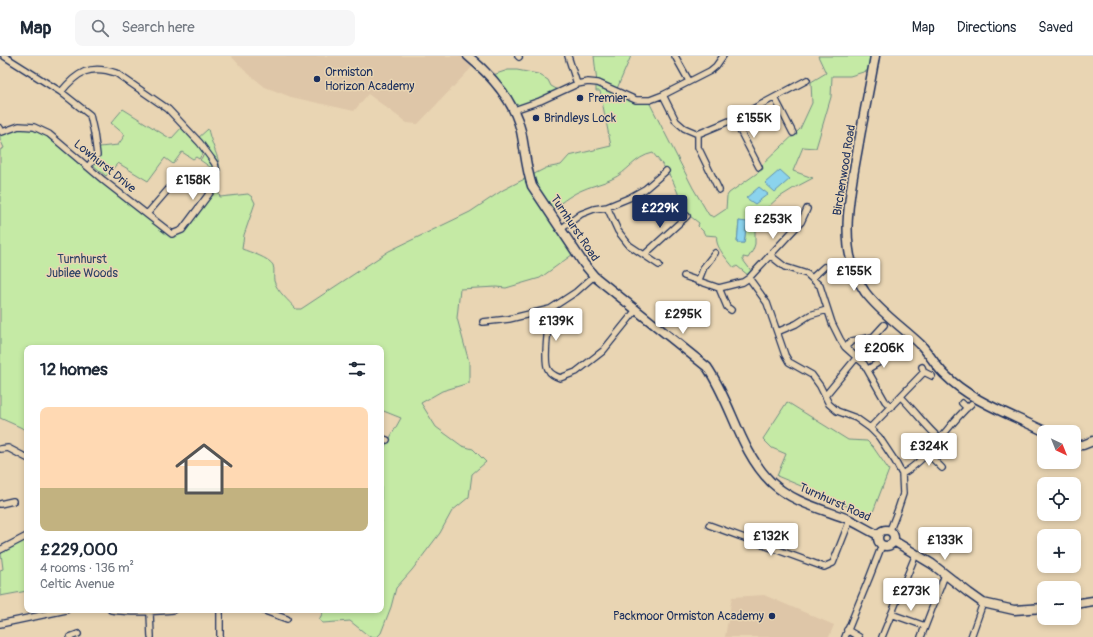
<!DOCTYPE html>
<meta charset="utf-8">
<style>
body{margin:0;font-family:Pangolin,sans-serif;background:#f6f6f7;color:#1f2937;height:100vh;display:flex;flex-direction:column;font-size:15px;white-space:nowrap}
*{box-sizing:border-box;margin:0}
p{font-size:13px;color:#747a83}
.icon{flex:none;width:22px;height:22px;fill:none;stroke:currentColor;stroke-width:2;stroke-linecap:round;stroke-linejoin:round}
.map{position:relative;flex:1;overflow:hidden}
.panel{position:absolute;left:24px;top:289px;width:360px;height:268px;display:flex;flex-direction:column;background:#fff;border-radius:8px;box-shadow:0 2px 6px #0003}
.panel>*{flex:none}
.needle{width:26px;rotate:137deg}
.tools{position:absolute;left:1037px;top:369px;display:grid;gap:8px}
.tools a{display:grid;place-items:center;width:44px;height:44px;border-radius:8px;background:#fff;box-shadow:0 2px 6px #0003;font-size:20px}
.price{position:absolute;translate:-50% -34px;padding:0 9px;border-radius:4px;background:#fff;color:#222;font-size:13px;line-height:26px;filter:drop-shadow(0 1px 2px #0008)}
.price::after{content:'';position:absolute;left:50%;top:24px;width:12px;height:9px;margin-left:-6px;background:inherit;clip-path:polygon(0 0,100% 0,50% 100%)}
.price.on{background:#1b2f5e;color:#fff}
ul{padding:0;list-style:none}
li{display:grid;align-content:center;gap:8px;height:212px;padding:0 16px}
li span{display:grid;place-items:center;height:124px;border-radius:8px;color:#555}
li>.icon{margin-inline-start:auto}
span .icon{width:72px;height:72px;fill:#fffc;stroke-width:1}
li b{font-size:17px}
h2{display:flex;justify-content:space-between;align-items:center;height:48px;padding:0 16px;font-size:17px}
header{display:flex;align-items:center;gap:24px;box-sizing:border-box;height:56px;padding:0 20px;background:#fff;border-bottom:1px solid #e0e1e3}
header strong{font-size:19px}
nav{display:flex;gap:22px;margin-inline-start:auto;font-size:14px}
.search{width:280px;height:36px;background:#f6f6f7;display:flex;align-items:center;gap:10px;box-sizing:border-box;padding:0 14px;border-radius:8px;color:#747a83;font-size:15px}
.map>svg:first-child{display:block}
</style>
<header>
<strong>Map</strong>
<div class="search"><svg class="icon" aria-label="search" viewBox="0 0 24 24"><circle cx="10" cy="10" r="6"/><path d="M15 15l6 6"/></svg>Search here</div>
<nav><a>Map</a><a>Directions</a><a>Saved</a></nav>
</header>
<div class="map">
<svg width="1093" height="581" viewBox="0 0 1093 581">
<rect width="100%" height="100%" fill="#e9d5b3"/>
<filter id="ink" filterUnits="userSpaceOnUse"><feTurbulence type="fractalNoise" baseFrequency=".025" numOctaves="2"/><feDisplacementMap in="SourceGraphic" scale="8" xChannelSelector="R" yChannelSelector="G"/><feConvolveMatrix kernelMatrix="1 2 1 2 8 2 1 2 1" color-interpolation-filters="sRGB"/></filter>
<g filter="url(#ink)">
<path fill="#dec6a8" d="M231,0H468L476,7L418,68L407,67L368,38L354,55L291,41L265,31L244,14Z
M764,539L834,569L829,581H725L732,541Z"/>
<path fill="#c5eaa5" stroke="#708c82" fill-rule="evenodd" d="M594,0H631L616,35L627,41L648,44L693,132L709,159L714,161L726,153L727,140L729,137L763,113L762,109L800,73L812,47L811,26L826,17L818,0H872L870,14L850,20H832L831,41L816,92L803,91L793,115L813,122L794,132L778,142L759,159L755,172V188L753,194L748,202L743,201V204L752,216L749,220L737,210L734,212C728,204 714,190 717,180L705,179L703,175L698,170L699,167L686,157L673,125L665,112L653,97C634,101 628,116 612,123C602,128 590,130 580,135C569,140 559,148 550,156L576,196L540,222L506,232L496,231L460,233L457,262L469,306V327L442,335L421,347L436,371L462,390L473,393L486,406L472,418L469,441L452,455L440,477L412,514L396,532L391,551L381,577L377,581H370L350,565L323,567L319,564L324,554H381V398L401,362L381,354V292H27V375L20,371L0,362V94L4,92L0,83V77C23,68 26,68 49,78L172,178L182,174L216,127L213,113L200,104L206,96L197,83L208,73C212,93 227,112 217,132L220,141L248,138L252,141L255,147L244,179L242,193C250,196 269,202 273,209C275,214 273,220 274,225C277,235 289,245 296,253H301L389,195L470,156L503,134L546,112L561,109L569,100L611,90L600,35H596V27H597ZM739,165L747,167L744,187H737Z
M508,14H517L538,18L548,24L551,30L562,36L514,54L490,20Z
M123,53L171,83L183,70L204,95L199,103L196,101L193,103L182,96L173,108L165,102L148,125L118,107L106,120L93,109L99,100V93L100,91L118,89L125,79L111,67Z
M787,346L848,384L867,385L873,391L889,414L871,461L825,440L777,420L786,398L772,392L763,383Z
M27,483V535L0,540V514L3,513L1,497Z"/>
<path fill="#8bd3ed" stroke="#5e91b4" d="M780,114L790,123L775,136L765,127Z
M759,131L768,138L755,148L746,142Z
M739,165L747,166L744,187H737Z"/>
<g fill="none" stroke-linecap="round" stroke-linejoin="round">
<g stroke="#1b2f5e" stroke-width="8">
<path id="street" d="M4,0L61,36L90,59L94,77L97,99L88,111
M518,0L519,1
M568,0L577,28
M675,0L689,25
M663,39L676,65L684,72L698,78L734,63L807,24
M775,42L793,77
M514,54L540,45L577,28L588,26L598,27L636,44H650L663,39L710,15L716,10L723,0
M734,63L759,111
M0,72L2,76L19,70L34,71L49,78L103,124L172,178L182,174L215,130L217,117L215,108L211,102L200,87L168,53L116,17C90,8 77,16 61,36
M698,78V91L719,134
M607,151L618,175L629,189L659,209
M147,158L178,122
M561,173L581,158L594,153L607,151L629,142L645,133L666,115
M644,199L687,160
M771,200L785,211L807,218L820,230L832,267L840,283L845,291L864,308L885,345L891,351
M684,220L719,232L743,226L749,222L801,166L807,153
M749,222L767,247L785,299L789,306L812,319L820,330L829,348L837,355L856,362L870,372L879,381L895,405L902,418L903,438L897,456L890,474
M812,222L824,211
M698,226L704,211L715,197
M719,232L727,251L731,254
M550,253C549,265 543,304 548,313C550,318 555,320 560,322L576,316L603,295L636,254
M483,266L509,263L550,253L576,236L594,220
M777,276L796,268L810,259L827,254
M845,291L852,285L873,281L884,269
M922,311L924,316L932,320
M868,313L881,305L887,297
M825,340L857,301
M901,341C915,355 926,371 941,384
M962,347L967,352
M870,372L924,316
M381,382L387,384
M0,393L8,392L27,402
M927,397L942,412
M902,418C931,401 946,370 971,348
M0,448L13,445
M709,469L824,511L833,507L850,464
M0,494L27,480
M111,554C132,557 152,556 173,554
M220,554V581
M262,554L287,563
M150,557L151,581
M891,558L925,570
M0,568L66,554
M847,574L859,581
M70,581L78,578
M845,581L870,520L882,489
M882,581L916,498
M921,581L945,519
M971,581L983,547"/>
</g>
<g stroke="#1b2f5e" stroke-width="11">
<path id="secondary" d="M468,0C492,20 514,44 521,75C525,94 526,112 532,130L584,208L594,220L707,311C732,347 739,394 771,426C792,446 822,453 848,463C858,468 868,474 878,479
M875,0C870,29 864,57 859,86C851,133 835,194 865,236C881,257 901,270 920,288C929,297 935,309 944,318C973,347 1011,358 1046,376
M1074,389H1083L1093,385
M878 482a8 8 0 1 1 16 0a8 8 0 1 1-16 0Z
M894,485L932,508L969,537L983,547L1014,554L1044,552
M1074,548L1093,545"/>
</g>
<use href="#street" stroke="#e9d5b3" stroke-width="5.5"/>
<use href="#secondary" stroke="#e9d5b3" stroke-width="8"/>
</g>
</g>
<g fill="#1b2f5e" stroke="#e9d5b3" stroke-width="1.5">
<circle cx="317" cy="23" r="4"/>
<circle cx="580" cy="42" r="4"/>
<circle cx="536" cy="62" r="4"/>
<circle cx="772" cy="560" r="4"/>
</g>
<g text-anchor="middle" stroke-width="3" stroke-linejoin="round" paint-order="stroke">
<g font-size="12" fill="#1b2f5e" stroke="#e9d5b3" text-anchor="start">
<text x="325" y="20">Ormiston<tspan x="325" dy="14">Horizon Academy</tspan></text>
<text x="588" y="46">Premier</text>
<text x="544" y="66">Brindleys Lock</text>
<text x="764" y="564" text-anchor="end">Packmoor Ormiston Academy</text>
</g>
<g font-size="12" fill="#1b2f5e" stroke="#e9d5b3">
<text transform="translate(105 110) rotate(39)" y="4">Lowhurst Drive</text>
<text transform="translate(844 114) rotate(-81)" y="4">Birchenwood Road</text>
<text transform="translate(575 172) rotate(56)" y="4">Turnhurst Road</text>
<text transform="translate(835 446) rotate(24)" y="4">Turnhurst Road</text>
</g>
<g font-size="12" fill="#2c4265" stroke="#e9d5b3">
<text x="82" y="207">Turnhurst<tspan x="82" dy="14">Jubilee Woods</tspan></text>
</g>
</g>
</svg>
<div class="tools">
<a><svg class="needle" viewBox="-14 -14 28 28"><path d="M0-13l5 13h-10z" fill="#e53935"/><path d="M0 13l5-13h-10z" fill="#747a83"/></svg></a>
<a><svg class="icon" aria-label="locate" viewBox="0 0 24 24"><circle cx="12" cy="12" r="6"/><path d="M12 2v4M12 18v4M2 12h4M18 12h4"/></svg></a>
<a>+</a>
<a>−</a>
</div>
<b class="price" style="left:754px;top:83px">£155K</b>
<b class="price" style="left:193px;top:145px">£158K</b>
<b class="price on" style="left:660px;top:173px">£229K</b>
<b class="price" style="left:773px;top:184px">£253K</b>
<b class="price" style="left:854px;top:236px">£155K</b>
<b class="price" style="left:683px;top:279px">£295K</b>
<b class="price" style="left:556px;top:286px">£139K</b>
<b class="price" style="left:884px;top:313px">£206K</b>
<b class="price" style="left:929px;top:411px">£324K</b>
<b class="price" style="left:771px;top:501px">£132K</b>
<b class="price" style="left:945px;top:505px">£133K</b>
<b class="price" style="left:911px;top:556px">£273K</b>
<section class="panel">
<h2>12 homes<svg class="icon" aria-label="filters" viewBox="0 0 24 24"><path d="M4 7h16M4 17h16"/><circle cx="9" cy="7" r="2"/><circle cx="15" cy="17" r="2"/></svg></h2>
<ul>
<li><span style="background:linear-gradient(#ffd9b3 65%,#c2b280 0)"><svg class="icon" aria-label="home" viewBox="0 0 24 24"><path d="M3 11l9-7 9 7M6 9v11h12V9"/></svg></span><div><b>£229,000</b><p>4 rooms · 136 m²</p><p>Celtic Avenue</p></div></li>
</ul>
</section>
</div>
